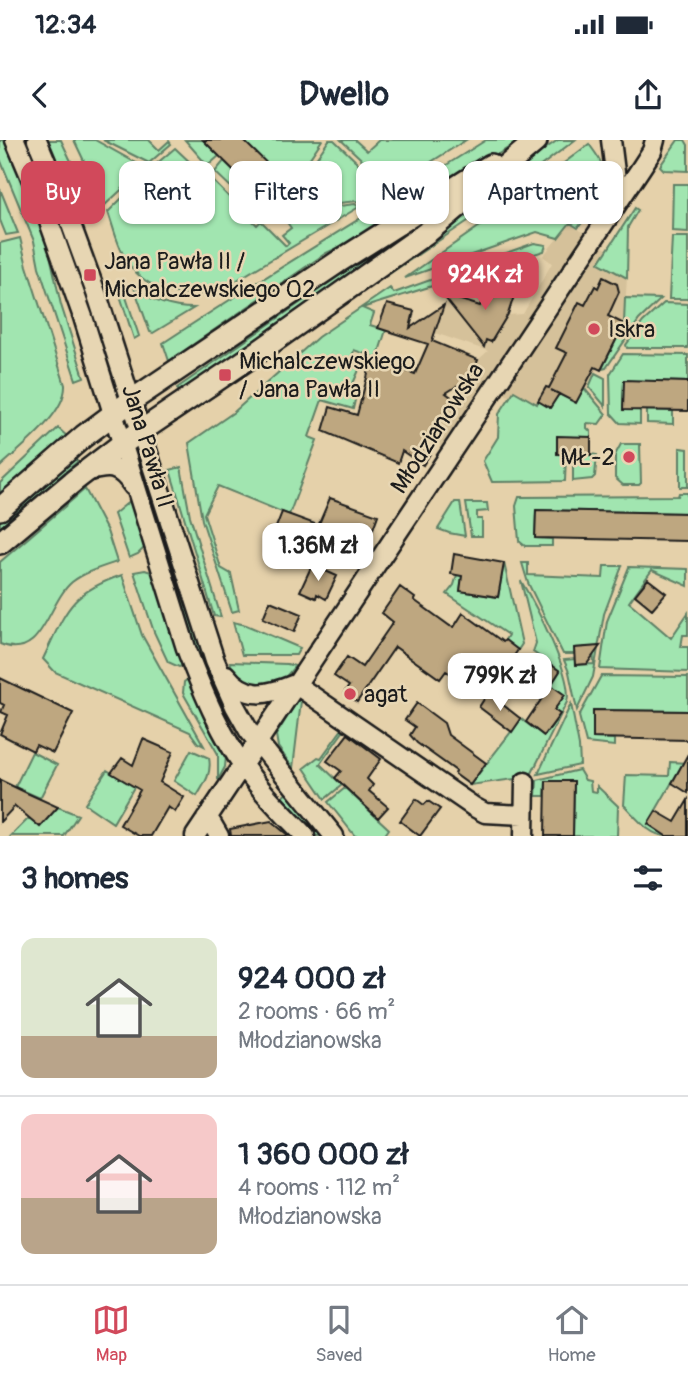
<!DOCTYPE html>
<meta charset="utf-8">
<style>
body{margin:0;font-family:Pangolin,sans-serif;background:#f2f2f3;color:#1f2937;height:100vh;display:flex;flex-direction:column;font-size:26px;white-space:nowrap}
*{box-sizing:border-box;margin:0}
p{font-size:23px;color:#747a83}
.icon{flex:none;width:38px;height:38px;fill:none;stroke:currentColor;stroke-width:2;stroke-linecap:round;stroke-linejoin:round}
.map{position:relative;height:696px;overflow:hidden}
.details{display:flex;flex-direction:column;background:#fff;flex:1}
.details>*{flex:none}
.guide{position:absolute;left:21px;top:21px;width:648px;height:63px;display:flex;gap:14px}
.price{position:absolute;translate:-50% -60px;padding:0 16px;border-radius:14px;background:#fff;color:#222;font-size:23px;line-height:46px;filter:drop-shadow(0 2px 4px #0008)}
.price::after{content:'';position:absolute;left:50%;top:42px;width:21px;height:16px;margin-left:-10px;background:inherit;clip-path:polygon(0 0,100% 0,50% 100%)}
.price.active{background:#d1495b;color:#fff}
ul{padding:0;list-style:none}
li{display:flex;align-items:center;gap:21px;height:175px;padding:0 21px}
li+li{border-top:2px solid #e0e1e3}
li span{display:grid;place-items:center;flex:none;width:196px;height:140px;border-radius:14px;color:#555}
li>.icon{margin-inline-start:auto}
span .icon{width:84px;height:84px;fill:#fffc;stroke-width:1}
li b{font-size:30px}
h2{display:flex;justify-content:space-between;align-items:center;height:84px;padding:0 21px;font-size:30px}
.pill{padding:0 24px;border-radius:14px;background:#fff;box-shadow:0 2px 5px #0004;font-size:24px;line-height:63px}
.pill.active{background:#d1495b;color:#fff}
.status{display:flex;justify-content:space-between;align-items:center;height:49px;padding:0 35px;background:#fff;direction:ltr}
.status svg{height:19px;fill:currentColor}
header{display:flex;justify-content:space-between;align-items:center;height:91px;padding:0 21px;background:#fff;font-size:32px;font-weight:800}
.tab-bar{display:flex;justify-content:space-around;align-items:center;height:98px;border-top:2px solid #e0e1e3;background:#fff;font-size:19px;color:#747a83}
.tab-bar a{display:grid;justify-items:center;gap:4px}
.tab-bar .active{color:#d1495b}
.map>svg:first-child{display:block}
</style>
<div class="status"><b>12:34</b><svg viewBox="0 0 49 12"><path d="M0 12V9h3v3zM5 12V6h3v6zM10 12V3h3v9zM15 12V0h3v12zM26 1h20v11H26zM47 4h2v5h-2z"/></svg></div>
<header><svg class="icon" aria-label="back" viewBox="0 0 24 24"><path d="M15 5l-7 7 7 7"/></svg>Dwello<svg class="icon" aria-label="share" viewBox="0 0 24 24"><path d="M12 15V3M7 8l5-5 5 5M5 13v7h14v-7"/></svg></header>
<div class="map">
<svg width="688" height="696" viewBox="0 0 688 696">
<rect width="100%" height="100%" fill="#e5d1aa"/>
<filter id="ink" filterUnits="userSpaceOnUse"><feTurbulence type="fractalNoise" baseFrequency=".0143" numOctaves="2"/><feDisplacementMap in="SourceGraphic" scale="14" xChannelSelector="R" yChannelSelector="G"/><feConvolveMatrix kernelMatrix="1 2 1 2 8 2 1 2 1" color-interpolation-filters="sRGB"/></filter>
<g filter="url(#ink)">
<path fill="#d5c19a" d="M570,83L608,110L600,124L627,138L624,184L601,230L597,229L587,251L584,248L576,263L550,268L537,264L515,251L510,257L485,241L442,308L432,295L454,259L465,260L471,251L467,239L471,237L478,220L488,211L435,193L442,167L455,158L508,175L523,174L552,123L543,116Z"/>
<path fill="#a1e5b0" stroke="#5e8066" stroke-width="2" d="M0,0H6L45,92L61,165L84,237L76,240L39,127L34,101L0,19Z
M29,0L56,67L112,217L105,221L81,144L26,2Z
M47,0H61L96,74L88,81L66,43Z
M74,0H95L145,28L105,65Z
M103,0H149L159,10L169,1L171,4L149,23Z
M185,0H203L219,16L211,23L206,24Z
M243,0H322L297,37L258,74L249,65L256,53L268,64L287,44Z
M329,0H334L386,50L362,65L357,61L273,70L305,35Z
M341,0H355L367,11L379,0H466L391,47Z
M486,0H521L372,92L326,113L169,221L163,203C269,133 379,68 486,0Z
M558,0H575L468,81L386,136L385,134L510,33Z
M678,0H685L688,5V31L664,30L660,26Z
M589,4C593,10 599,17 601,23C610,49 592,69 578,88L570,83L558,98L537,92L405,138L493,77Z
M175,8L193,25H155Z
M224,21L251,48L248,52L238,54L215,32Z
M150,30H202L257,85L261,81L286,106L289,103L282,95L291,88L284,78L279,81L266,80L268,75L355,64L359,67L222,149C189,161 149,153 128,123C118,109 114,89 108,72Z
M673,44H688V92L672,91Z
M0,49L18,93L6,95L0,80Z
M440,66L416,91L269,190L180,254L177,248Z
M635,68L638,70L628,87L627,138L599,123Z
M672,97H688V159H669Z
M20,98L27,126L65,245C66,274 20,308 0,327V103Z
M534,103L546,105L544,111L362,168L374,173L370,185L386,190L377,218L354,210L352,217L363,221L351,248L357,251L353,269L322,260L309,297L317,300L289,375L218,346L204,374L221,428L231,434L239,470L232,472L202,380L189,303L234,272L318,197L390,148L394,153Z
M134,147C152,162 172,168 194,168L153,193L150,192Z
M123,148L139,196L134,199L118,149Z
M625,158L661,159L639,180L606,228L602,229L624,184Z
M664,163L688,164V208H627L626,205L643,182Z
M623,214L688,215V242L624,241L623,269L640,270V284L620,283L611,273L610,234Z
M595,233L605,238V266L589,247Z
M584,248L606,274L599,284L587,283V288L591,292V314L597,315L595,336L592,339L573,341V314H566L565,341L492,342L483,321L498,297L499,274L514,251L537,264L538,261L550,268L559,254L576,262Z
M647,270L673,271V284L647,283Z
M58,288L69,298L0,357V343Z
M621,304H640L641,343L639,345H623L615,338V315Z
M680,308L688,309V347H680Z
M75,316L77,322L0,388V380Z
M181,327L190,376L221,477L214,476L170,330Z
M148,347L183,456L206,516L200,519L175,457L142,352Z
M85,349L107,391L117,422C102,427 85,432 72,442C47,463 43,522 0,504V422Z
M679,353H688V373L536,370L535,398L552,399V406H525L519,401L516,366L519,357L678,356Z
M131,360L144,408L138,414L129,418L114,374Z
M455,362H460L465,396L449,393L438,389Z
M466,363H487L488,371L477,372V379H482V396H471Z
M504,423L522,504L518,510L505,500L508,495L447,454L454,445L457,435L462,436L460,451L498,457Z
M522,423H528V435L603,438L604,426H622L604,474L593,537L577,570L569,532L564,520L575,519V525L594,524L593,507L575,508L574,514H563L528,443Z
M629,427L688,429V446L652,430L629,462L671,498L688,473V495H683L681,507H688V532L600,529L607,481Z
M145,430L154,433L156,437L183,526L179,527L168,522L154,492L134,432Z
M122,435L142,495L204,606L198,603L190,592L55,532L43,519C66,471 69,453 122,435Z
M521,441C535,464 574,538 567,562L530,637L470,645L521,579L544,596L560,575L554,570L564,555L551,545L560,531L533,512L536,503Z
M233,482L246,485L300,508L296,515H242Z
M230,522L287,524L295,526L278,546L249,548L234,532Z
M601,536L688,537V571L593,570V598L614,599V606L586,603L579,576Z
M188,539L226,616L225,627L218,640V614L183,553L184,542Z
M301,555V561L293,628L278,607L276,595Z
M571,564L579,606L580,625L538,634Z
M345,585L347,586L320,624L342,645L325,659L304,628L318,617L321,618Z
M191,610L209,618C212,633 205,643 197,656L174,641Z
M32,612L57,625L40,658L15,647Z
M670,622L688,623L682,625L648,684L667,696C649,696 636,677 624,665L626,635L669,636Z
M107,630L134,647L113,683L85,664Z
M579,630L585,640L590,641L591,651L597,652V646L618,666L617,696H573L574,641H546L545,656H536L537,640Z
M345,648L389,689L384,696H355L328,662Z
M288,652L322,696H316L281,658Z
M58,667L78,675L64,696H11L29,678L40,686Z"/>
<path fill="#bea780" stroke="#1c1c1c" stroke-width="2" d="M203,0H243L288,44L268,64Z
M603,137L617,144L619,152L608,176L624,184L601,230L595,227L576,263L551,250L559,254L550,268L538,261L546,247L549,248L567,213L556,208L579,162L585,165L595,146L598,148Z
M487,144L515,153L508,174L491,202L486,200L484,207L442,154L480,166Z
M387,164L414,171L410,188L444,165L432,201L478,220L471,237L446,253L454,259L424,307L431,312L423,325L402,311L398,323L323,291L330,267L357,275L372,219L415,234L428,204L378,188Z
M624,240L688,242V271L623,270Z
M557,296L591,297V315L557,314Z
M330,358L378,375L370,397L354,391L345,409L315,393Z
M536,370L688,373V401L535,398Z
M282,372L315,384L304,412L286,404L289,395L275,390Z
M454,414L504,423L498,457L460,451L462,436L451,434Z
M312,425L337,436L326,459L317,454L316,458L300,451Z
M648,439L666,453L652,469L635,455Z
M400,447L415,458L414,460L450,486L454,487L463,473L503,502L505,500L518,510L488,553L457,530L453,535L446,531L440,539L395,507L357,562L344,553L349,546L334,536L347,517L362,527L393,482L382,473Z
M270,461L302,474L294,492L263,478Z
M600,506L587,524L575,525L574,508Z
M540,517L560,531L551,545L532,530Z
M0,538L73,573L53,613L36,605L33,611L0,594L8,575L1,572L4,565L0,563Z
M551,545L565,555L554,570L560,574L544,596L526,582Z
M488,553L521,579L512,592L479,567Z
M417,563L444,583L448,595L486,623L470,645L455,634L456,631L417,603L410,595L415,587L405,580Z
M593,570L688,571V600L593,598Z
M348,594L381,619L367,639L373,645L369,651L388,667L378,678L335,638L341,631L327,621Z
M143,599L173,612L160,642L184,657L175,672L168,667L151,696H139L120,685L140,650L111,633L122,618L133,625Z
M688,614V653L672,643Z
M0,640L27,653L58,667L40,687L15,666L0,682Z
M546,641H574L573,696H545Z
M416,659L424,665L428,661L440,669L420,696L400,681Z
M688,660V696H666L648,684L656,671L675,682Z
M271,681L289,696H231L230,689Z"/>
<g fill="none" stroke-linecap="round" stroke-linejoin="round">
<g stroke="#1c1c1c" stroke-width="23">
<path id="minor" d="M15,0L47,76L83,177L186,508C203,553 223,601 253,639C269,660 288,678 305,696
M37,0L62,60L99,161L215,521L235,566L249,591L334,696
M611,66L616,40L611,0
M85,332C109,326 118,324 133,346
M226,535C246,561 268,555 295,544
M295,544L474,667L485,673L524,675
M206,679L212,684L219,696
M195,696L641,28L652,11L655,0
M524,696L525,642"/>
</g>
<g stroke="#1c1c1c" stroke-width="26">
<path id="major" d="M0,369L84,296L131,261L338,122L491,25
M0,403L75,340L122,304L261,210L429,91L536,1"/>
</g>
<use href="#minor" stroke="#e7d6b3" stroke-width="18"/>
<use href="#major" stroke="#e7d6b3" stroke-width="21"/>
</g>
</g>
<g fill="#d1495b" stroke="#e7d6b3" stroke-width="2.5">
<rect x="83" y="128" width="14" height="14" rx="3.5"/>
<circle cx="594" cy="189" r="7"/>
<rect x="218" y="228" width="14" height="14" rx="3.5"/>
<circle cx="629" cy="317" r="7"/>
<circle cx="350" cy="554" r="7"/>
</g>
<g text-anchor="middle" stroke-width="5" stroke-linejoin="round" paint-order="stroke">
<g font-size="24" fill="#1c1c1c" stroke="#e7d6b3" text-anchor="start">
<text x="104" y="129">Jana Pawła II /<tspan x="104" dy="28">Michalczewskiego 02</tspan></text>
<text x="608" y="197">Iskra</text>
<text x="239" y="229">Michalczewskiego<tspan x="239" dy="28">/ Jana Pawła II</tspan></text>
<text x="615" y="325" text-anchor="end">MŁ-2</text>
<text x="364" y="562">agat</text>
</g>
<g font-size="24" fill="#1c1c1c" stroke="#e7d6b3">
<text transform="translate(437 288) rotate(-57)" y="8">Młodzianowska</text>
<text transform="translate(148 306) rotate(73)" y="8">Jana Pawła II</text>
</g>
</g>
</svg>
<b class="price active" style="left:485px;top:172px">924K zł</b>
<b class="price" style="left:318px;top:443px">1.36M zł</b>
<b class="price" style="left:500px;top:573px">799K zł</b>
<div class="guide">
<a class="pill active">Buy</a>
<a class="pill">Rent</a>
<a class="pill">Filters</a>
<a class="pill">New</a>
<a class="pill">Apartment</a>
</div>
</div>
<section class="details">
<h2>3 homes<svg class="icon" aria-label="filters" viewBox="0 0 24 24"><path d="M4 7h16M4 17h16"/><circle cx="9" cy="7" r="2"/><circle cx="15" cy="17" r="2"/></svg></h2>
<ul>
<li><span style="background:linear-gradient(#dfe7d0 70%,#b9a48a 0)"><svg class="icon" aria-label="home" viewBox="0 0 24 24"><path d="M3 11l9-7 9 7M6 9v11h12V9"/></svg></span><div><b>924 000 zł</b><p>2 rooms · 66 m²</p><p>Młodzianowska</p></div></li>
<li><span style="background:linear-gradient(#f6c9c9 60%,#b9a48a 0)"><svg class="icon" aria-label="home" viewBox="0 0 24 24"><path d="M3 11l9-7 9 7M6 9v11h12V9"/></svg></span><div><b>1 360 000 zł</b><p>4 rooms · 112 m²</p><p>Młodzianowska</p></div></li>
</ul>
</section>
<nav class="tab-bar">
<a class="active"><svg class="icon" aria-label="map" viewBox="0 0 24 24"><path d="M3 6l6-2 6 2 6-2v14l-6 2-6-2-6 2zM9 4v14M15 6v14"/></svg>Map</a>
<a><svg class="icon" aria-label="saved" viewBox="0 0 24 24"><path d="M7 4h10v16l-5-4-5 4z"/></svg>Saved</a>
<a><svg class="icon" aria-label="home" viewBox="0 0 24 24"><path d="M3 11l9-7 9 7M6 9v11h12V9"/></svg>Home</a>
</nav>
